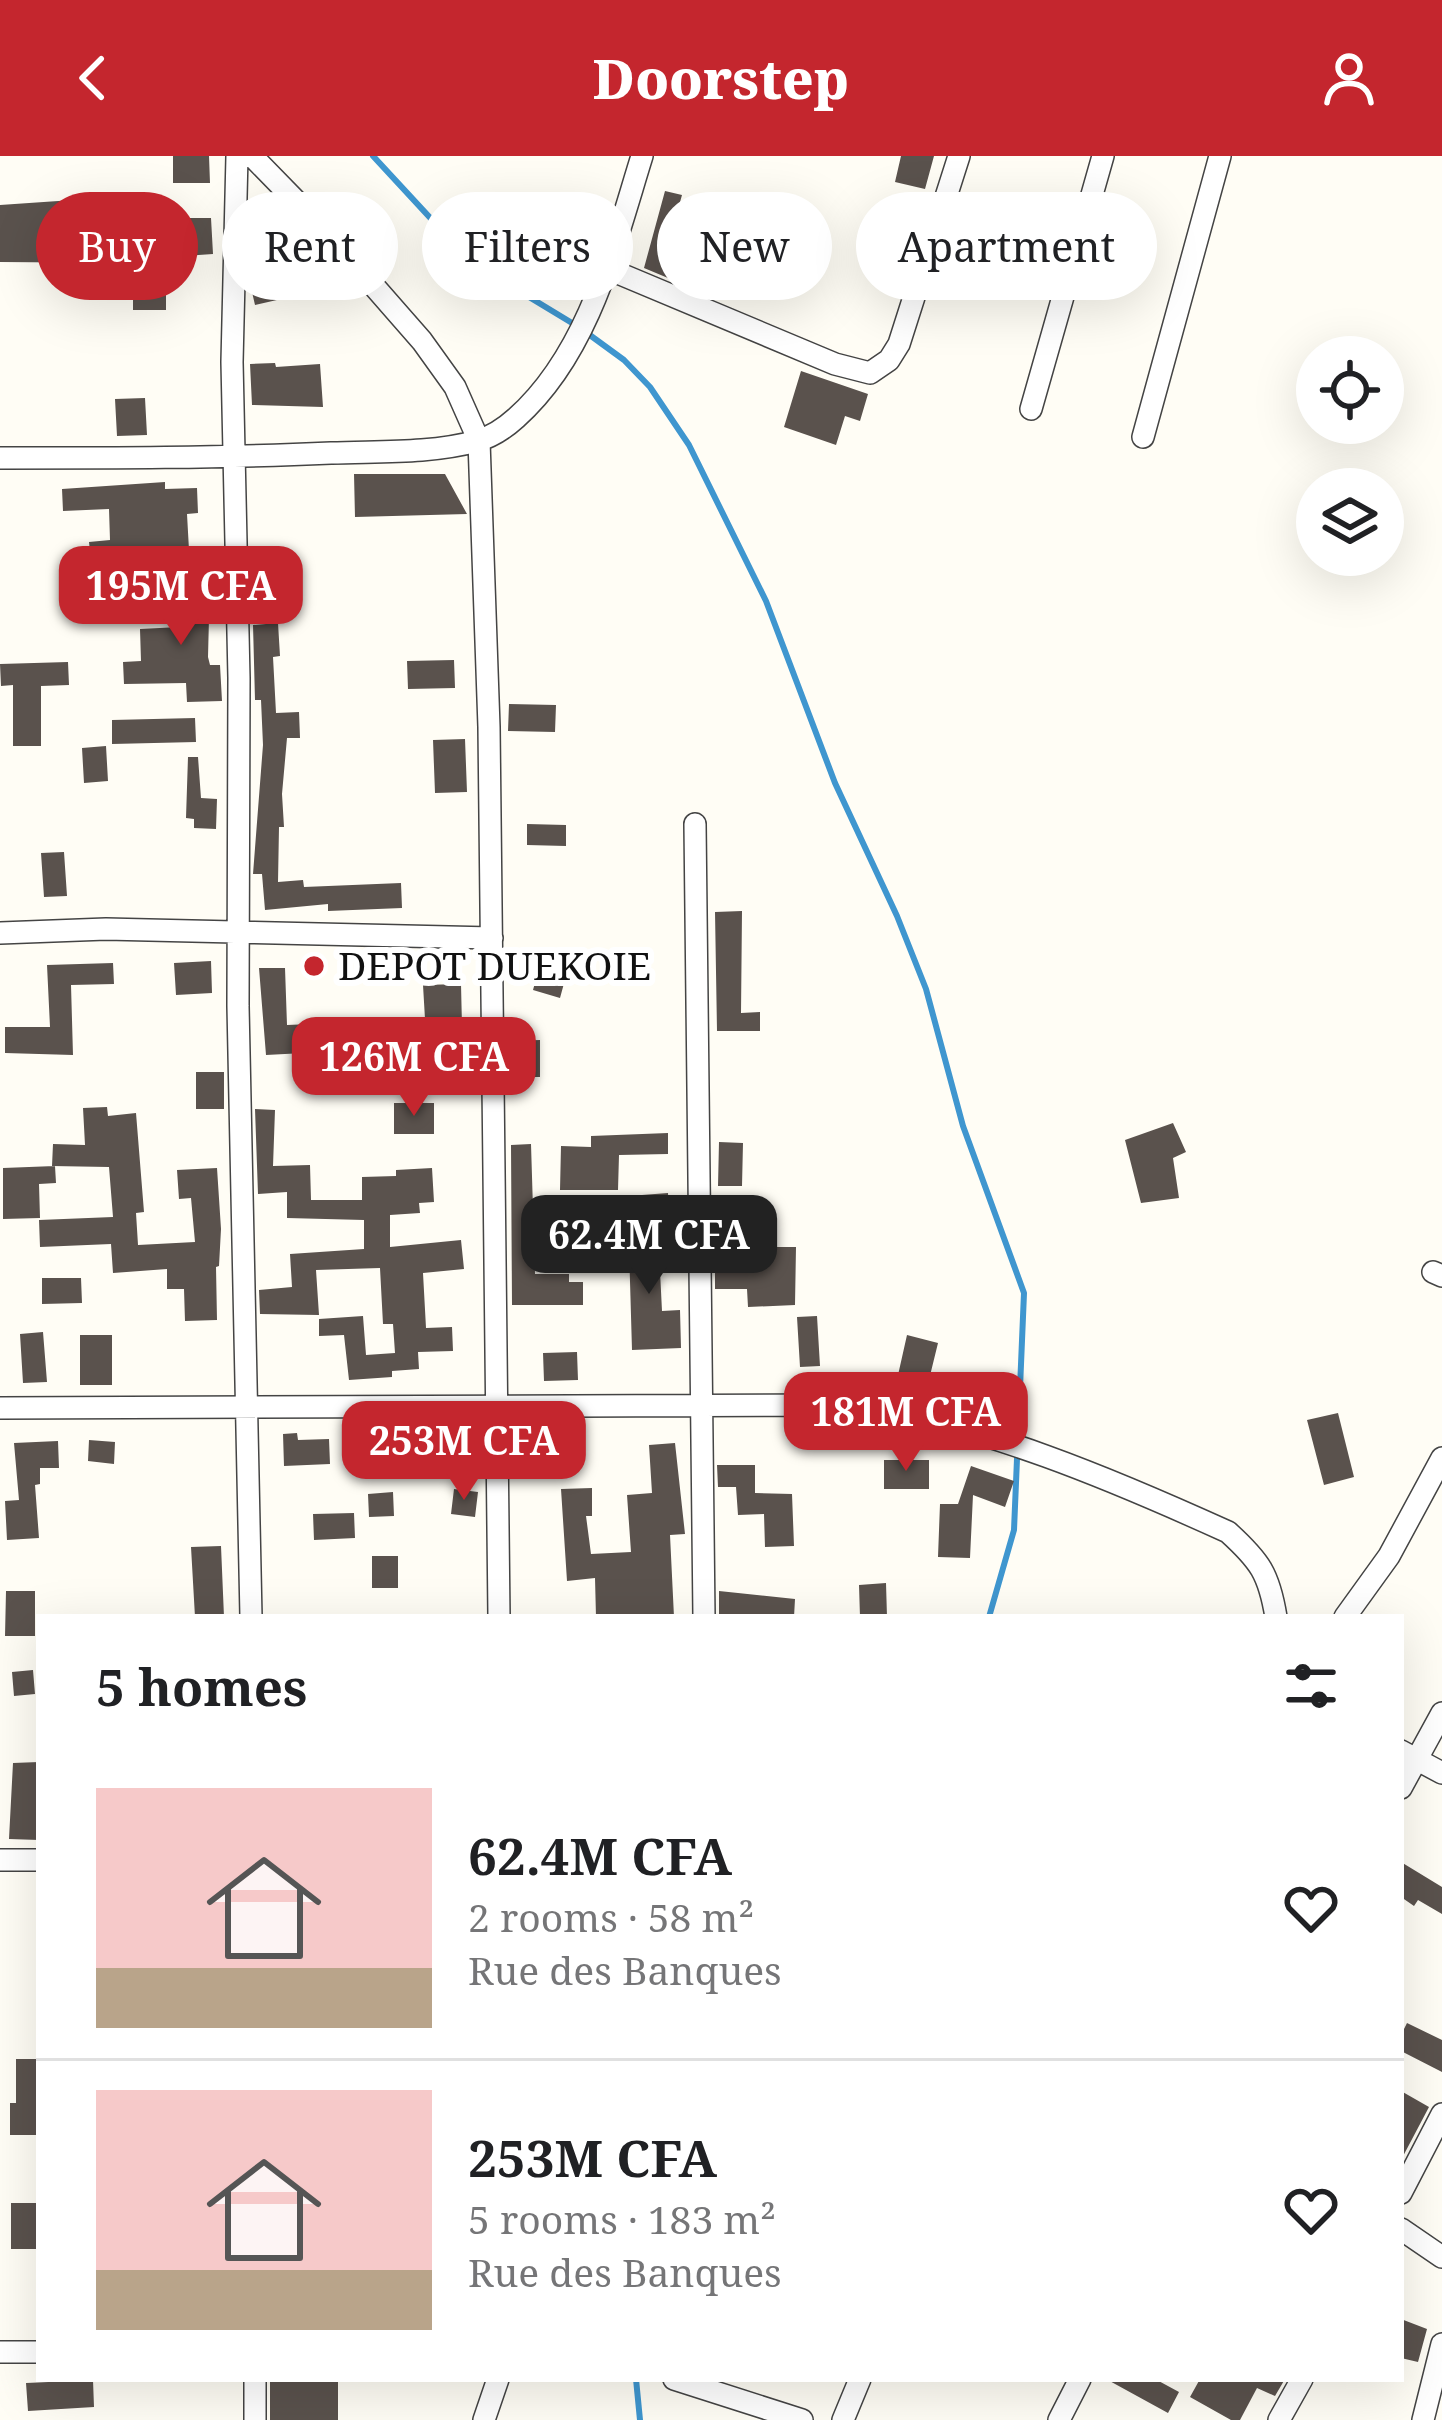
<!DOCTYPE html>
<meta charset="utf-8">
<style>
body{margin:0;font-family:"Noto Serif",serif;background:#f6f6f6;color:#202124;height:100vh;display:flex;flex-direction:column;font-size:45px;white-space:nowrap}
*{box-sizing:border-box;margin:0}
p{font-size:39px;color:#757577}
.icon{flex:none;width:66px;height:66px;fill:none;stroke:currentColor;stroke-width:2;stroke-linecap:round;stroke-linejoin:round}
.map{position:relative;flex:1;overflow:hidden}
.panel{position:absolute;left:36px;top:1458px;width:1368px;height:768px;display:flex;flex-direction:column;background:#fff;border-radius:0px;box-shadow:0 12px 48px #0002}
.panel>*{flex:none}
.hud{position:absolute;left:36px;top:36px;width:1371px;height:108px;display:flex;gap:24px}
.tools{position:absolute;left:1296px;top:180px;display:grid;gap:24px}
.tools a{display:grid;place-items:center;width:108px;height:108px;border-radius:50%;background:#fff;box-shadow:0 12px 48px #0002;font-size:60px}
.price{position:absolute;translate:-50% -102px;padding:0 27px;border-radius:24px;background:#c4262e;color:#fff;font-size:39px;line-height:78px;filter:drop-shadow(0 3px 6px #0008)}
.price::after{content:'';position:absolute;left:50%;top:72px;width:36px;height:27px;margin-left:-18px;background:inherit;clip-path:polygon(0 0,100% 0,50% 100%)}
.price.selected{background:#222;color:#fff}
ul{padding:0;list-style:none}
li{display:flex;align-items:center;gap:36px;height:300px;padding:0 60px}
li+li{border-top:3px solid #e0e0e0}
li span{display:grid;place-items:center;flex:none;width:336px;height:240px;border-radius:0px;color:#555}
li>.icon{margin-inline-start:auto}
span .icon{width:144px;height:144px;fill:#fffc;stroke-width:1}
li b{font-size:51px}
h2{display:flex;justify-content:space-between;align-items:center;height:144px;padding:0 60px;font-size:51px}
.tag{padding:0 42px;border-radius:54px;background:#fff;box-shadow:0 12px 48px #0002;font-size:42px;line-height:108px}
.tag.selected{background:#c4262e;color:#fff}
header{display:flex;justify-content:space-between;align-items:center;height:156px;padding:0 60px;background:#c4262e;color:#fff;font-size:54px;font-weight:800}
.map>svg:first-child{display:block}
</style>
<header><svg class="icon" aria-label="back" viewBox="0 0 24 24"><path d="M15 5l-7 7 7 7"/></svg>Doorstep<svg class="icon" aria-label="person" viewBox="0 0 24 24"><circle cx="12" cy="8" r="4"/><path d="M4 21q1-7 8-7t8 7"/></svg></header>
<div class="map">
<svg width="1442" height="2264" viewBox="0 0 1442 2264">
<rect width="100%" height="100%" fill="#fffdf5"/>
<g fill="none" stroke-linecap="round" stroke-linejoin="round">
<path stroke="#3f96cf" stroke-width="6" d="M373,0L471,106L577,170
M587,177L624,204L650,231L689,289L766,445L835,627L897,760L926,833L963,970L1024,1137L1014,1374L989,1461
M636,2223L640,2264"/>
</g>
<path fill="#5a524d" d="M173,0H209L210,27H173Z
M901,0H934L925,33L895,26Z
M665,35L682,39L665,100L698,118L692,132L644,112Z
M102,42L103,86L150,82L154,129H166V154H133V107L0,106V49Z
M182,62H211L213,98L184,100Z
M301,72L311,82L314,93L282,102L290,141L255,149L249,123L253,120L250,87Z
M275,207L276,211L320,208L323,251L252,249L250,208Z
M801,215L868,238L860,265L845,260L836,289L784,271Z
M145,242L147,279L117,280L115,243Z
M354,318H445L467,358L355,361Z
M165,326V333L197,332L198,357L187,358L189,394L129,397V416H111L110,404L91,405L89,386L110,384L109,353L63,355L62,333Z
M210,422L208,501L210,509H220L222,545L187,546L186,527L124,528L123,506L141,505L140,473L179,471L177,423Z
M278,467L280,500L273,501L276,557L299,556L300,582H287L282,638L284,671H279L278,726L303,724L304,731L401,727L402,752L328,755V748L265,754L262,718H253L263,589L261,544H255L253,469Z
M454,504L455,532L408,533L407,505Z
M68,506L69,529L41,530V590H13V529L1,530L0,508Z
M509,548L556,549L555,576L508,575Z
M195,562L196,586L112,588V564Z
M465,583L467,636L435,637L433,584Z
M106,590L108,625L84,627L82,592Z
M188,601H198L201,642L217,643L216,673L194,672V663L186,662Z
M527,668L566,669V690L527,689Z
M64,696L67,740L44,741L41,697Z
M742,755L741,857L760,856V875H717L715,756Z
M542,801L569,809L560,842L533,834Z
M211,805L212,837L176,839L174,807Z
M113,807L114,828L71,829L73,899L5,897V871H50L47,809Z
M259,812H285L287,869L360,866L361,894L266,899Z
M461,828L462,870H469V894H436V862L425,863L423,829Z
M540,884V921H508V885Z
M380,913H407V934H380Z
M196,916H224V953H196Z
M394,947H434V978H394Z
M107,951L108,960L136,957L144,1056L136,1057L138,1089L195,1086L191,1042L179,1043L177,1014L217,1012L221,1073L219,1110L216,1111L217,1164L185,1165L184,1133H167V1113L113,1117L111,1088L40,1091L39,1064L113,1061L109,1011L52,1010L53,988L85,989L83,952Z
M255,953L275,954L273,1010L310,1009L311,1044H362V1021L396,1020V1014L432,1012L434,1046L419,1047L420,1057L390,1059V1091L461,1084L464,1113L423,1117L426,1172L452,1171L453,1195L418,1196L419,1213L392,1215V1221L349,1224L344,1179L319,1180V1163L363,1160L366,1199L395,1197L393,1168H383L380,1112L316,1114L319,1159L260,1158L259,1134L292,1131L290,1098L364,1093V1064L287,1062V1036L258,1038Z
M1173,967L1186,996L1173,1002L1179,1042L1141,1047L1125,984Z
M668,977V998L619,999L618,1034H560L561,990L591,991V980Z
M719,986L743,987L742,1030H718Z
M531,988L535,1118H569V1126H583V1149H512L511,989Z
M55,1010L56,1027L39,1028L40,1062L3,1063V1012Z
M668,1037L669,1063L643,1064L642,1039Z
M650,1074V1095H659L662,1155L680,1154L681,1192L632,1194L629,1091H621V1075Z
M748,1091H796L795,1149L748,1151L747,1133H715V1098H749Z
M42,1122H81L82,1147L42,1148Z
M817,1160L820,1210L800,1211L797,1161Z
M43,1176L47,1226L23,1227L20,1178Z
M80,1179H112V1229H80Z
M907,1179L938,1187L926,1236L896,1228Z
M577,1196L578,1224L544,1225L543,1197Z
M1338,1257L1354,1321L1324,1329L1307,1264Z
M297,1277L298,1284L329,1283L330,1308L284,1310L283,1278Z
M89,1284L115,1286L114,1308L88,1305Z
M58,1285L59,1312H40V1328L35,1329L39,1382L7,1384L5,1345L19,1344L14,1287Z
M675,1287L685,1378L670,1379L674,1461H596L595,1422L567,1425L561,1333L592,1332V1360H586L591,1398L631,1396L627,1339L652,1337L649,1289Z
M884,1304H929V1333H884Z
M717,1309H755V1337L792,1338L794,1390L765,1391L764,1358L738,1359L736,1331H718Z
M971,1310L1014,1325L1005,1351L973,1339L970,1402L938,1401L940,1348H958Z
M454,1333L478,1336L475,1361L451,1358Z
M393,1336L394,1360L369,1361L368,1338Z
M354,1357L355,1382L314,1384L313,1358Z
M221,1390L224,1461H195L191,1391Z
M372,1400H398V1432H372Z
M886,1427L887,1461H860L859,1429Z
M6,1435H35V1480H5Z
M719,1435L795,1443L794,1461L719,1460Z
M33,1514L35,1538L14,1540L12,1516Z
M39,1606V1684L9,1683L13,1607Z
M1401,1706L1442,1731V1758L1418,1744L1414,1750L1401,1741Z
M1407,1867L1442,1884V1916L1401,1895V1879Z
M16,1903H39V1979H10V1947H16Z
M1401,1935L1429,1951L1401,2004Z
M11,2047H38V2093H11Z
M1401,2163L1427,2173L1418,2206L1401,2202Z
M270,2223H338V2264H270Z
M1106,2223H1155L1179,2236L1168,2257Z
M1200,2223H1285L1275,2240L1257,2232L1240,2264H1231L1190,2241Z
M93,2224L94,2251L28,2255L26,2227Z"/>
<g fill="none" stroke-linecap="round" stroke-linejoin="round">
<g stroke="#444" stroke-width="24">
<path id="street" d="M237,0L232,206L239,522L238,850L251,1461
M252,0L331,81L422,185L455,231L479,285L489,571L499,1461
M606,112L835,208L870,217L889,204L899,188L959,0
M1031,253L1103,0
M1143,281L1220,0
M0,302C110,302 220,302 331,297C378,295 430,298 477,285C491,281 505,272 516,262C589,197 614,90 642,0
M695,668L704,1461
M0,777L106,773L492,782
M1433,1116L1442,1120
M0,1252L858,1249C987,1271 1109,1322 1228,1376C1260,1405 1269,1418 1276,1461
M1345,1461L1389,1400L1442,1302
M1401,1595L1442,1617
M1401,1632L1442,1557
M0,1704H39
M1401,2037L1442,1958
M1401,2073L1442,2101
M0,2196H39
M255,2223V2264
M674,2223L802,2264
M484,2264L498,2223
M843,2264L860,2223
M1059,2264L1080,2223
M1279,2264L1302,2223
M1423,2264L1442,2188"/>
</g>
<use href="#street" stroke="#fff" stroke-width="21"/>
</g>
<circle fill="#c4262e" stroke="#fff" stroke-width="4.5" cx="314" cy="810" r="12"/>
<g text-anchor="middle" stroke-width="12" stroke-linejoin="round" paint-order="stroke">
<g font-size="39" fill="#111" stroke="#fff" text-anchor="start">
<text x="338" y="824">DEPOT DUEKOIE</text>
</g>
</g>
</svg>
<div class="tools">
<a><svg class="icon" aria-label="locate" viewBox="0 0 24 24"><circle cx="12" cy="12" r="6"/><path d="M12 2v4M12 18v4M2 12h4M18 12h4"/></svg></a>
<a><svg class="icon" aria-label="layers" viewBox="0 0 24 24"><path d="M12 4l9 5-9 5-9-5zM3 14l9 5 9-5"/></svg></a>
</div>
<b class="price" style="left:181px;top:492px">195M CFA</b>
<b class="price" style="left:414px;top:963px">126M CFA</b>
<b class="price selected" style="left:649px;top:1141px">62.4M CFA</b>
<b class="price" style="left:906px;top:1318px">181M CFA</b>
<b class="price" style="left:464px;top:1347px">253M CFA</b>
<div class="hud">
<a class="tag selected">Buy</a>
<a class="tag">Rent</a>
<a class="tag">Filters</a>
<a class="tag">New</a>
<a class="tag">Apartment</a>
</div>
<section class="panel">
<h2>5 homes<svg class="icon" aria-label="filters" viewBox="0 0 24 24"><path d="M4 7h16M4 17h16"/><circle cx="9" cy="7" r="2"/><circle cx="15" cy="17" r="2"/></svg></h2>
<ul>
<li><span style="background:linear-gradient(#f6c9c9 75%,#b9a48a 0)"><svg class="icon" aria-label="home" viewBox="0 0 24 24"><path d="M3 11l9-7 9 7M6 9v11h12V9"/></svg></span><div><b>62.4M CFA</b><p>2 rooms · 58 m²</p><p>Rue des Banques</p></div><svg class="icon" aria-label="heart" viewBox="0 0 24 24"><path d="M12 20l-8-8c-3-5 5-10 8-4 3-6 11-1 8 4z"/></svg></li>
<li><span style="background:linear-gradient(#f6c9c9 75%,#b9a48a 0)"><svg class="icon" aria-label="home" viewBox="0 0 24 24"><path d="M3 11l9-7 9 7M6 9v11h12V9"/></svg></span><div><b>253M CFA</b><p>5 rooms · 183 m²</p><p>Rue des Banques</p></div><svg class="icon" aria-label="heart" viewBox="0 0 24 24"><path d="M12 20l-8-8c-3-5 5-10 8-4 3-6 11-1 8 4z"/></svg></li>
</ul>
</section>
</div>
